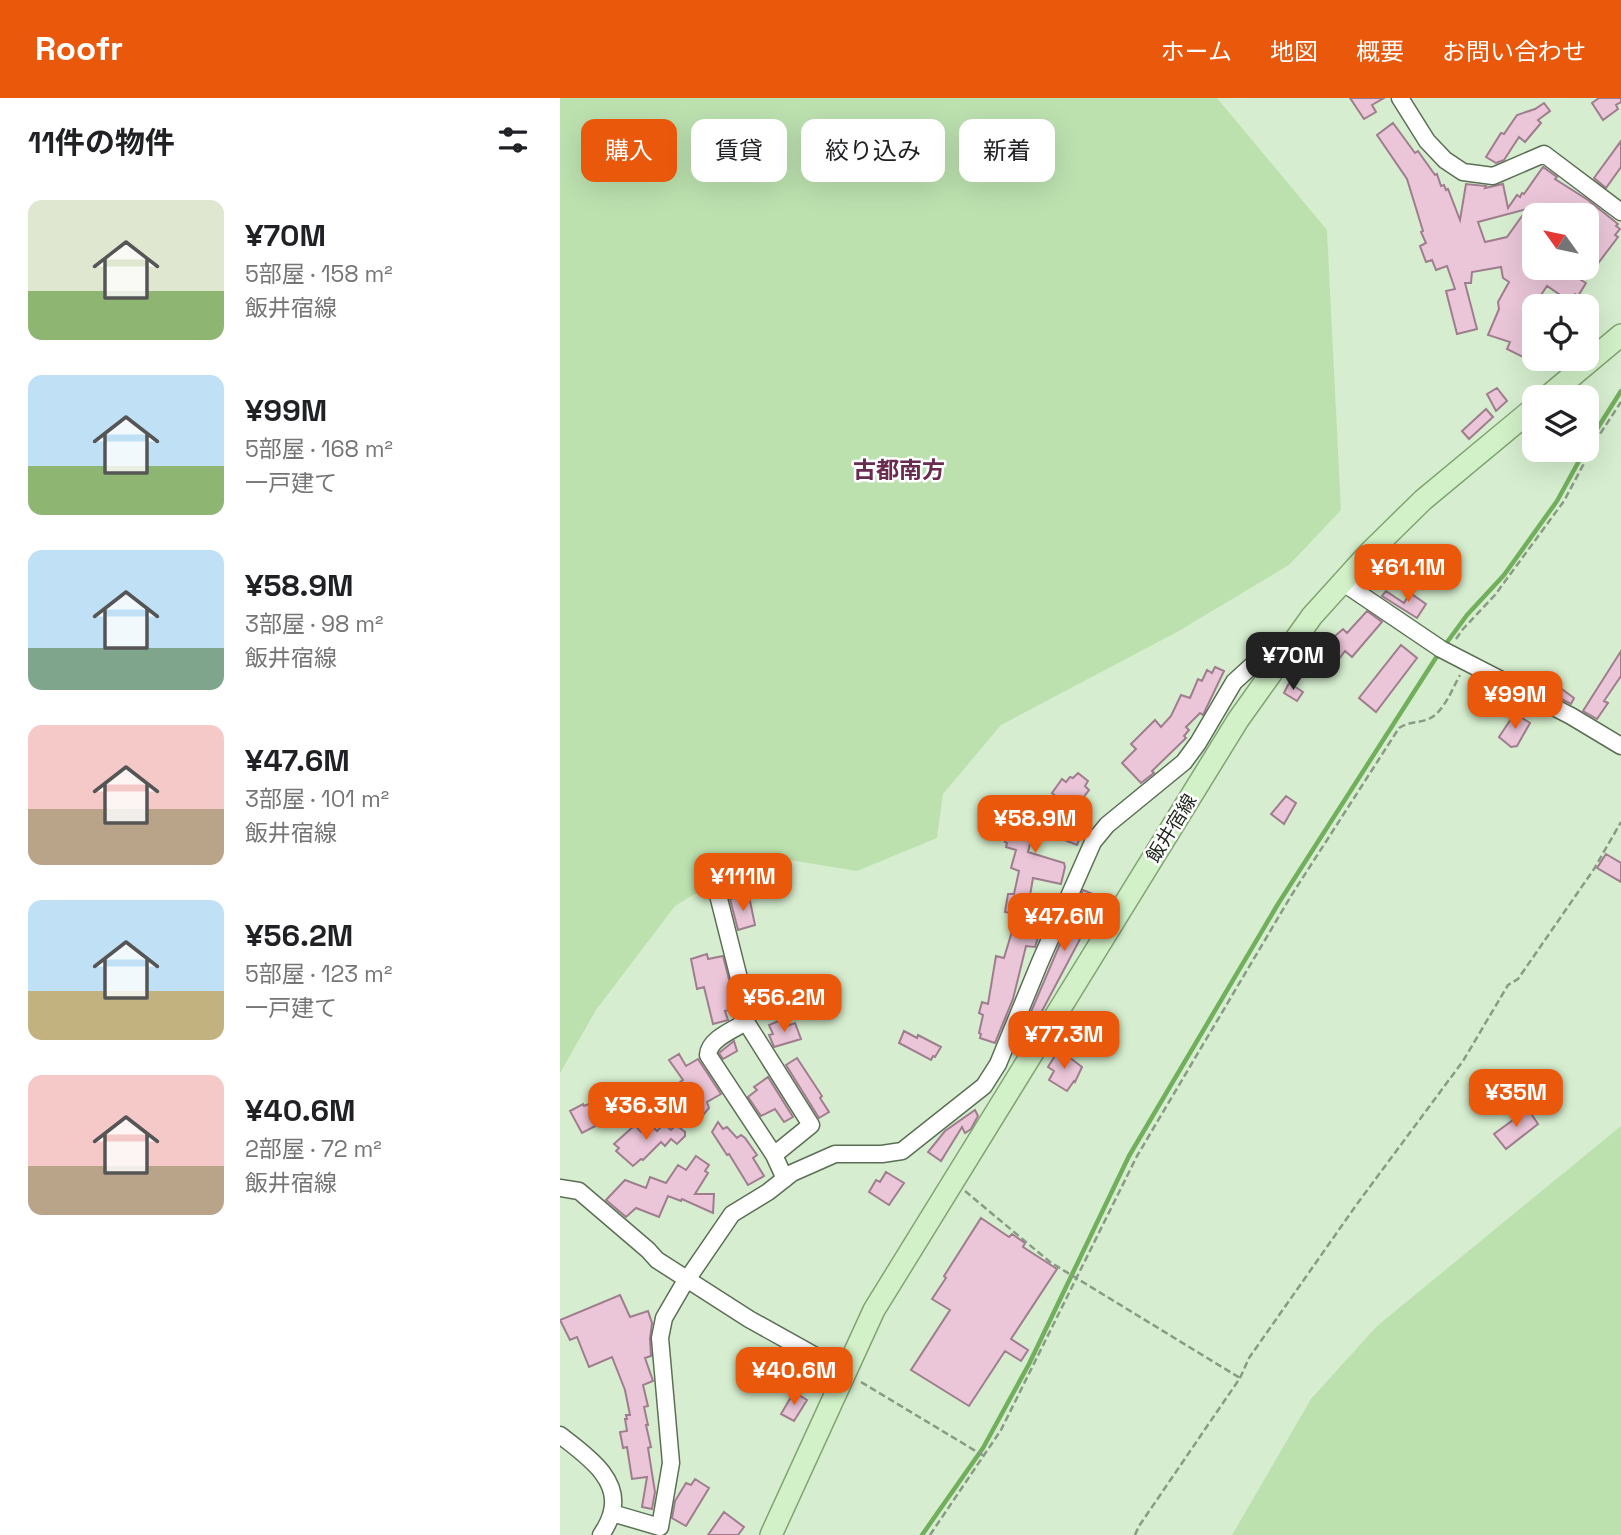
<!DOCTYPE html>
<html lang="ja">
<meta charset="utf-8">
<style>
body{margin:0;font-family:"Space Grotesk","Noto Sans JP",sans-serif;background:#f2f2f2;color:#202124;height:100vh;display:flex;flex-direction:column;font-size:26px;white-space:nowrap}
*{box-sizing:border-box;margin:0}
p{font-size:23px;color:#757577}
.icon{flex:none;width:38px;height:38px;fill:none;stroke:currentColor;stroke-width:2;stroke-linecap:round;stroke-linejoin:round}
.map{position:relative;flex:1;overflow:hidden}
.drawer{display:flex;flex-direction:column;background:#fff;width:560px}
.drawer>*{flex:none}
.hud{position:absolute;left:21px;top:21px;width:665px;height:63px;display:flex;gap:14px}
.needle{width:46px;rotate:303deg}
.buttons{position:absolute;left:962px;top:105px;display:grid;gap:14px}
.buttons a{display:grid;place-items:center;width:77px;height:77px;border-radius:14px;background:#fff;box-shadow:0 7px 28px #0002;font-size:35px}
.price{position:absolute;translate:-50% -60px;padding:0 16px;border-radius:14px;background:#ea580c;color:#fff;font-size:23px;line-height:46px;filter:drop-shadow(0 2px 4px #0008)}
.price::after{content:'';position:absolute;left:50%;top:42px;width:21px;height:16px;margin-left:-10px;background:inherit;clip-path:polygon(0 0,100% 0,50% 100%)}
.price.on{background:#222;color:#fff}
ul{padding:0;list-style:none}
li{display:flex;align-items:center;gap:21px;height:175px;padding:0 28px}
li span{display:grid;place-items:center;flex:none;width:196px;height:140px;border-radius:14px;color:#555}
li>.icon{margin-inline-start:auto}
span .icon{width:84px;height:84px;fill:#fffc;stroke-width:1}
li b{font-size:30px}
h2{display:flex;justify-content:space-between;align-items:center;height:84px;padding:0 28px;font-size:30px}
.pill{padding:0 24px;border-radius:14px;background:#fff;box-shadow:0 7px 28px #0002;font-size:24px;line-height:63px}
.pill.on{background:#ea580c;color:#fff}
header{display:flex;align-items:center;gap:42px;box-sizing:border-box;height:98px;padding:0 35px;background:#ea580c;color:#fff}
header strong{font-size:33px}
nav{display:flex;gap:38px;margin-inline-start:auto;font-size:24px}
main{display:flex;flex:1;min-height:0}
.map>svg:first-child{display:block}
</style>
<header>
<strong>Roofr</strong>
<nav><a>ホーム</a><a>地図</a><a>概要</a><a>お問い合わせ</a></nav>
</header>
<main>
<section class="drawer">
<h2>11件の物件<svg class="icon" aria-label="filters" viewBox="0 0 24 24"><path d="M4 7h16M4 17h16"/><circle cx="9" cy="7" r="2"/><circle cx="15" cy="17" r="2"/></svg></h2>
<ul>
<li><span style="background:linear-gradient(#dfe7d0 65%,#8fb573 0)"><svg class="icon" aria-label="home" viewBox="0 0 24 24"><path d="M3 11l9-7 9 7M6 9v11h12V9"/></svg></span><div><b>¥70M</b><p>5部屋 · 158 m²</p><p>飯井宿線</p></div></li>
<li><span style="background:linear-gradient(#bfe0f5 65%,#8fb573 0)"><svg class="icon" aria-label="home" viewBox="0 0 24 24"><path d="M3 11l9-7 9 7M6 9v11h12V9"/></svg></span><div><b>¥99M</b><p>5部屋 · 168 m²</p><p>一戸建て</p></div></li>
<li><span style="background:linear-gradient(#bfe0f5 70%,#7fa58c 0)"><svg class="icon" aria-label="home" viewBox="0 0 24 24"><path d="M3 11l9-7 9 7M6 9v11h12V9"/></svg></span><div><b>¥58.9M</b><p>3部屋 · 98 m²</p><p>飯井宿線</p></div></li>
<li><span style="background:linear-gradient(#f6c9c9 60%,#b9a48a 0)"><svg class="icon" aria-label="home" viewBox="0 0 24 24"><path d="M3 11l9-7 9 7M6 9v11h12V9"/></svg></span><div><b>¥47.6M</b><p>3部屋 · 101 m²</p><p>飯井宿線</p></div></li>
<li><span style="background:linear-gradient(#bfe0f5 65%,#c2b280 0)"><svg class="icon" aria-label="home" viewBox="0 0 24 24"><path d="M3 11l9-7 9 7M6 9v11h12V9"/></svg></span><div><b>¥56.2M</b><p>5部屋 · 123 m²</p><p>一戸建て</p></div></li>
<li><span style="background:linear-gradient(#f6c9c9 65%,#b9a48a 0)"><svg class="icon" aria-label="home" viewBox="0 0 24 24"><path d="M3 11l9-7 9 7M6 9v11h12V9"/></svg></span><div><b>¥40.6M</b><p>2部屋 · 72 m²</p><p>飯井宿線</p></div></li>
</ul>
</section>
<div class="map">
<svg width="1061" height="1437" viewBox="0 0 1061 1437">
<rect width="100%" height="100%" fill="#d6eecf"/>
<path fill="#bce1af" d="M0,0H657L767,132L781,412L729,467L617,534L441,627L383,696L377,740L297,773L199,757L115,808L36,912L0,975Z
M1061,1028V1437H672L751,1301L817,1228Z"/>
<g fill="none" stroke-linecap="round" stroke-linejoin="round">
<path stroke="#72af5d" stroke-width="4.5" d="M1027,347L1061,293
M885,547L907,517L944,477L997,403L1025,352
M362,1437L423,1350L469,1266L569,1058L718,806L879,555"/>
</g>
<path fill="#eac6d8" stroke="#9f7d8e" stroke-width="2" fill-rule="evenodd" d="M790,0H824L812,7L816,14L804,21Z
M1039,0H1061V4L1056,7L1058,11L1043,22L1032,5Z
M984,5L990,13L978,22L981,25L965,44L959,39L944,62L936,65L926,59L941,35L944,36L957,17L975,11Z
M833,25L855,55L858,53L875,77L877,76L881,88L884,87L886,92L888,91L900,122L906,86L926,88L925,90L943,86L948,110L957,97L960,99L962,95L964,96L983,69L997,79L995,81L1028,102L1058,126L1056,128L1060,131L1055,137L1058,139L1027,180V117H1008L996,110L991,117H975V170H1001L1026,185L1018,198L1015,196L1009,203L987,188L975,206V251L969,262L947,251L950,244L928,237L939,211L938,204L949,184L943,180L941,169L912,174L911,185H905L917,231L897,236L886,193L895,191L887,168L876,172L872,162L866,164L860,148L866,145L861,134L863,133L847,81L817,37ZM967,111L947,139L925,144L918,124Z
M1061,43V69L1046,90L1034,80Z
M937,290L947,303L936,313L927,296Z
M926,311L933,319L909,341L902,333Z
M826,493L844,505L850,495L866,506L857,520L822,498Z
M807,513L822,524L792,559L785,553L767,577L750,564L765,544L767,545L783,531L787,535Z
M841,547L857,560L816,614L799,600Z
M1061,553V578L1044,603L1048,605L1037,621L1023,613Z
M655,569L664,573L643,617L640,615L626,629L629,632L624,638L626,640L592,673L594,675L581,685L562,665L576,651L571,646L595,622L601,629L611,618L621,597L630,600L638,581L642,583L647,572L652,575Z
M729,585L743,594L737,603L724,595Z
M995,586L1014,600L1011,606L988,594Z
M953,618L957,621L959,618L970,625L957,648L951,649L939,639Z
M518,675L528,683L525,688L529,692L513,713L492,695L502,681L506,684L510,679L513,680Z
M726,698L736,705L724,726L711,716Z
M465,712L489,718L523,733L517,747L474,730L468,754L504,765L505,769L501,786L473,780L469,803L464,802L461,817L445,814L448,796H454L459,773L451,770L456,752L446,749L447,745L445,744L454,717L465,720Z
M1046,756L1061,765V784L1037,770Z
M523,792L540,799L535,810L533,809L519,843L472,932L465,928Z
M177,799L178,801L186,799L187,804L190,803L195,827L178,832L170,801Z
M453,830L479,836L475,849L466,848L453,901L435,945L420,940L421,936L419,935L423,917L419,915L422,904L428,906L436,858L444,860Z
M147,856L148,861L163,858L175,905L168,907L169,912L165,913L168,922L153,926L144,889L137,891L131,861Z
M221,922L224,929L235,925L241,941L214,949L209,937L213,936L209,927Z
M344,933L357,940L358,937L381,949L375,959L373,958L371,962L339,945Z
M174,943L177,953L163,961L159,955Z
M119,956L126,968L138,961L161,996L147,1004L149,1010L139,1022L120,988V984L123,982L109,962Z
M496,956L503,960L505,956L522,969L515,984L514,983L507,993L489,982L494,973L488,969Z
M237,960L262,998L260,1000L269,1014L259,1020L226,967Z
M208,979L233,1019L224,1024L215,1011L201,1018L188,999L197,992L194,989Z
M977,987L984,996L970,1012L961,1003Z
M39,1002L49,1021L22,1035L10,1013L23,1006L24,1008Z
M968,1011L978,1026L946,1051L934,1036Z
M415,1012L418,1018L411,1031L405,1035L402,1029L381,1063L368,1054L385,1033Z
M158,1024L163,1031L167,1029L177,1040L181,1037L185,1040L197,1057L193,1060L204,1078L188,1087L169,1056L167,1057L152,1034Z
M104,1026L111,1032L116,1027L125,1034V1038L117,1046L111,1041L105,1048L101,1044L83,1062L81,1061L73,1068L56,1053L59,1050L54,1046L75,1027L81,1034L88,1029L91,1033L94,1030L97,1033Z
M136,1058L149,1067L145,1073L148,1075L135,1096H154L153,1115L122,1101L121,1103L108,1098L99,1119L76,1110L66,1119L46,1102L65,1082L86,1090L90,1079L106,1085L118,1067L126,1072Z
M326,1074L344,1085L329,1107L309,1094L316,1082L320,1084Z
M421,1120L449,1139L452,1136L465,1145L463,1149L497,1171L451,1241L468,1252L461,1263L445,1253L409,1308L351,1272L390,1212L372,1201L386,1180L384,1178Z
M60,1197L70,1219L88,1213L92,1225L90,1241L91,1258L85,1260L93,1283L83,1287L88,1308L84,1309L88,1327H86L91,1349L88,1350L95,1394L92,1411L82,1409L87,1379L72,1381L67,1349L63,1350L60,1334L67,1333L65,1321H67L66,1317H70L65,1292L52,1259L29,1269L17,1239L10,1242L0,1222Z
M234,1294L247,1302L234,1323L221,1316Z
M135,1381L149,1390L126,1428L112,1420L115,1403L126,1385L131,1387Z
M164,1414L184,1429L178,1437H148Z"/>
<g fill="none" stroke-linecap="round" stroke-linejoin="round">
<g stroke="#5b6f55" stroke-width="19">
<path id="minor" d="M840,0L867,43L885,62L903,74L933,78L984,56L1061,114
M782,484L881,551L1011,618L1061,648
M158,797L186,908V924
M214,1057L251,1027L186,924C173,932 149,941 148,957L214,1057L225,1081
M0,1090L19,1093L88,1152L97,1162L189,1221L286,1275
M0,1337C24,1356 63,1381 51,1417C49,1424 45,1431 41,1437
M52,1415L100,1429L111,1365L100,1240L104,1220L122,1189L172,1116L208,1094L232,1075L275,1056H322L342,1053L424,988L438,966L480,864L533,744L547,727L624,664L638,645L674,584L697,563L723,559"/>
</g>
<g stroke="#80a474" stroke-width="24">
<path id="major" d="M987,299L1061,237
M211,1437L314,1212L678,622L752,518L809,455L863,402L975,309"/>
</g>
<path stroke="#8a9b85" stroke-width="2.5" stroke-dasharray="7 3.5" stroke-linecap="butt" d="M896,541L903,531L935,497L1004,403L1038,339L1061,304
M405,1093L490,1164L680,1280
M301,1284L424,1358
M370,1437L441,1332L577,1058L731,798L839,630C848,624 856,625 866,622C883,617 892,591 900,577
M575,1437L579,1428L680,1280L689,1260L797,1106L903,963L948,887L958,881L1034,771L1061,724"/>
<use href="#minor" stroke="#fff" stroke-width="16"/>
<use href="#major" stroke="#d2f1c8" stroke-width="21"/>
</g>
<g text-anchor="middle" stroke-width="5" stroke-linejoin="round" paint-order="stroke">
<g font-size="19" fill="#1f271c" stroke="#fff">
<text transform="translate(611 730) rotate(-58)" y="7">飯井宿線</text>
</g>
<g font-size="23" font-weight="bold" fill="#692b50" stroke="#fff">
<text x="339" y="380">古都南方</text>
</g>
</g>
</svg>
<div class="buttons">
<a><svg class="needle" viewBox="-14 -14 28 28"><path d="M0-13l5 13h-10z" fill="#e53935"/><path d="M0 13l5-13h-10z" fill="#757577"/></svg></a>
<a><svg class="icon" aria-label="locate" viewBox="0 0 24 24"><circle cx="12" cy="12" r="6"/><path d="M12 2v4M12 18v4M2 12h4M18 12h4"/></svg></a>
<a><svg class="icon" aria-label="layers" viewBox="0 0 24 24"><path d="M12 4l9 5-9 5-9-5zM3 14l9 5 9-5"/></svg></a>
</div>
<b class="price" style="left:848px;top:506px">¥61.1M</b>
<b class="price on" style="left:733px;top:594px">¥70M</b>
<b class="price" style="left:955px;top:633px">¥99M</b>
<b class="price" style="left:475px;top:757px">¥58.9M</b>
<b class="price" style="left:183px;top:815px">¥111M</b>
<b class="price" style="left:504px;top:855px">¥47.6M</b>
<b class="price" style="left:224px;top:936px">¥56.2M</b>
<b class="price" style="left:504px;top:973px">¥77.3M</b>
<b class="price" style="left:956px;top:1031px">¥35M</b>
<b class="price" style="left:86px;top:1044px">¥36.3M</b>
<b class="price" style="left:234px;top:1309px">¥40.6M</b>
<div class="hud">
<a class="pill on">購入</a>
<a class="pill">賃貸</a>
<a class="pill">絞り込み</a>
<a class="pill">新着</a>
</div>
</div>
</main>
